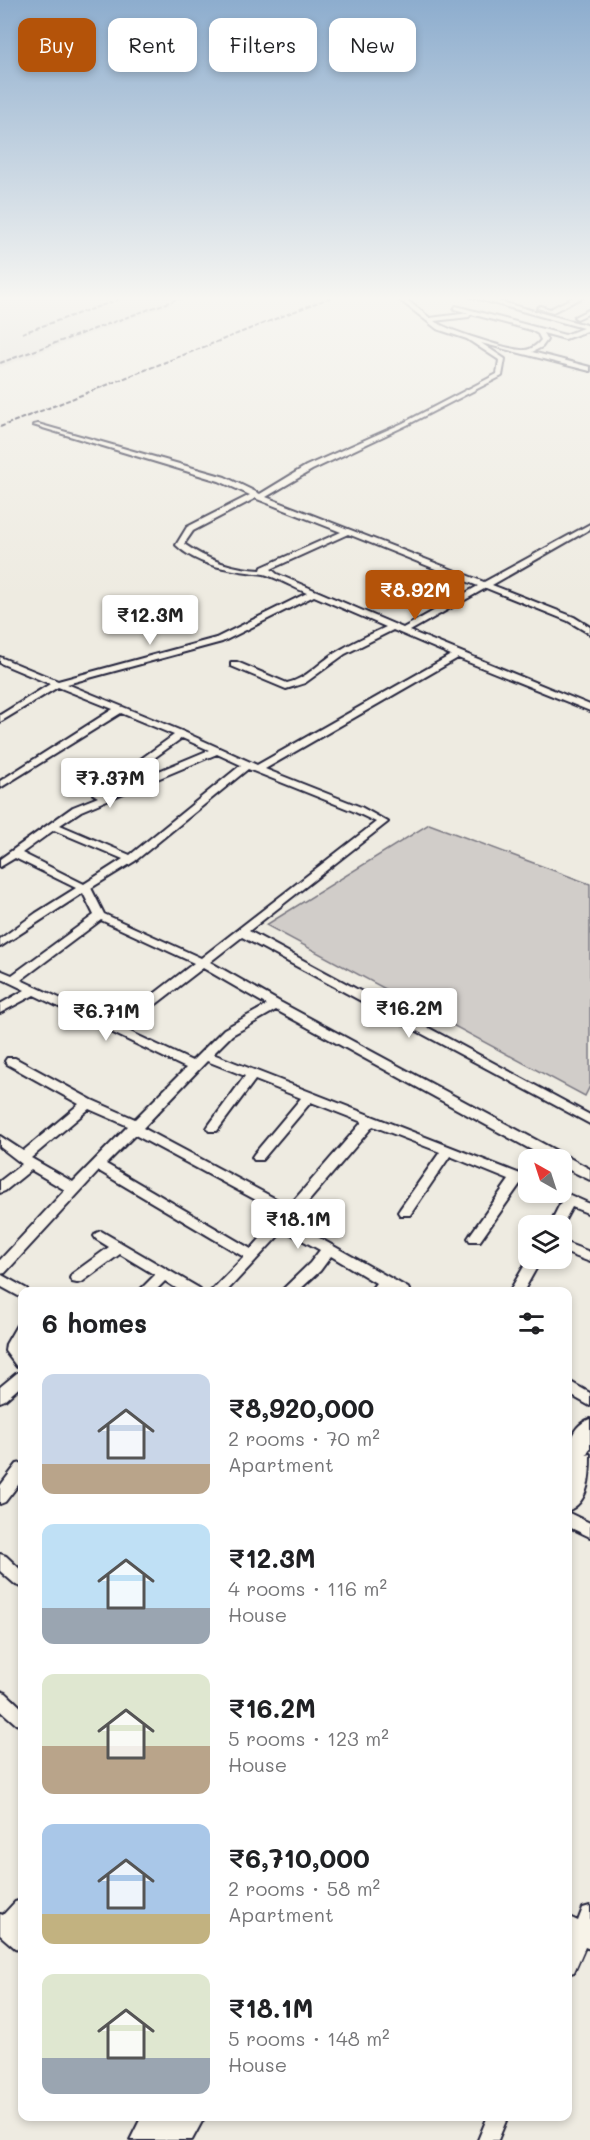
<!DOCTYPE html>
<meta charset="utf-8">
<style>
body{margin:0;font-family:Mali,sans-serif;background:#f2f2f2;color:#202124;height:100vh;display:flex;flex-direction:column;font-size:22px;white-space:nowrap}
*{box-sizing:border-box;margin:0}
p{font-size:20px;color:#757577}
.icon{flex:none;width:33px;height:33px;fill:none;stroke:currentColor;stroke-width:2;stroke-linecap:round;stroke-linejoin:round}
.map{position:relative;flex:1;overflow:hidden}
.details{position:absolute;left:18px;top:1287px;width:554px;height:834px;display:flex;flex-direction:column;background:#fff;border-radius:12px;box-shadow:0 3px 9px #0003}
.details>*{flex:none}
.guide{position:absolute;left:18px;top:18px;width:555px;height:54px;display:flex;gap:12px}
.needle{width:39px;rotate:321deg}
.controls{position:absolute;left:518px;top:1149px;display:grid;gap:12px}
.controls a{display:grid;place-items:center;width:54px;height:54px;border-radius:12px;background:#fff;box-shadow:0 3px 9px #0003;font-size:30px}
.price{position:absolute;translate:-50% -51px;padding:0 14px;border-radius:6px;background:#fff;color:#222;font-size:20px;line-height:39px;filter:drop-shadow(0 2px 3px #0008)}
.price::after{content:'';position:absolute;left:50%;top:36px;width:18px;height:14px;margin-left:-9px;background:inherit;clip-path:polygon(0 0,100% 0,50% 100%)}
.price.on{background:#b45309;color:#fff}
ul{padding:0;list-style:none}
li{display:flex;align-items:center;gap:18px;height:150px;padding:0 24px}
li span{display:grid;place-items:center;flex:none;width:168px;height:120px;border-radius:12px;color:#555}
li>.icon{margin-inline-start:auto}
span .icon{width:72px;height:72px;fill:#fffc;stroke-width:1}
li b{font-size:26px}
h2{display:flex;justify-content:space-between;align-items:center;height:72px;padding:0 24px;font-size:26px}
.chip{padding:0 21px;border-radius:12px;background:#fff;box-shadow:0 3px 9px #0003;font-size:21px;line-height:54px}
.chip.on{background:#b45309;color:#fff}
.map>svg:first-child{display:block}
</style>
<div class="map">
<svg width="590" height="2140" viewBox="0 0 590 2140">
<rect width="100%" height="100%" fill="#eeebe1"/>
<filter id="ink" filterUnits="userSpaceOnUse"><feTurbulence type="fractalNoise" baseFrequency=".0167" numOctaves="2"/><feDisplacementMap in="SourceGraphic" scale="12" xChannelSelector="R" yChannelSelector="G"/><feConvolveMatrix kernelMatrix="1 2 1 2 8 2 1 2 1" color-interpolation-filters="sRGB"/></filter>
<g filter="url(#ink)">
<path fill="#dfdcd4" d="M0,297H191L0,367Z"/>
<path fill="#d1cdc9" stroke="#7a7882" stroke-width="1.5" d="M429,824L590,884V1086L585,1096L266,925Z"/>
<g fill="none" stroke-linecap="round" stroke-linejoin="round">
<g stroke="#22223b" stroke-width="4">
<path id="minor" d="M396,297H403L430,318L469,313L454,309L456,306L565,335L583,328L471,297H483L590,326V330L565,339L543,333L547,340L542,347L532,352L590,367V371L481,343L505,359L502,376L407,425L312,470L266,497L484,582L590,524V529L492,585L574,617L590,627V634L568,621L486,588L410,631L590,705V711L458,658L265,769L361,807L388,822L249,931L590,1115V1124L242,937L210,962L280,1002L590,1169V1180L561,1166V1160H550L276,1010L232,1035L213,1054L528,1177V1187L520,1184L480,1241H470L468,1238L470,1235L509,1180L450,1156L410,1215H400L398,1212L400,1209L440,1152L373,1126L291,1222L408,1288L410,1292H391L387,1289L385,1292H369L376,1283L331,1256L320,1271L297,1292H280L310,1263L320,1250L284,1230L226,1292H210L244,1257L99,1171L5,1273L0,1274L27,1289L28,1292H22V1298L0,1286V1260L65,1190L31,1170L5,1191L0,1193V1181L22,1164L0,1147V1136L23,1151L79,1104L7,1064L5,1061L7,1058H15L92,1100L135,1119L186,1068L34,995L0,1013V1004L25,990L0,978V970L12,975L94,915L83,893L0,947V939L36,913L76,888L15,858L0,867V859L73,807L98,797L93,794L95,792L174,735L121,713L0,788V781L113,709L58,687L0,722V715L50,684L0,663V657L58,681L216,638L307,593C297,589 273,576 264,574C233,570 200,568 176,545L187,527L250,495L219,481L33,425L38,424L225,477L260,494L306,466L403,423L497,374L499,360L467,339L437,329ZM471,314L531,330L538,334L541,340C538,344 531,350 525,350C514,352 444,329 434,321L469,317ZM256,498L257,499L341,532L262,567L261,570C233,569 207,560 184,544L193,531ZM348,534L478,586L403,628L277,574L271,569ZM314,596L386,627C369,635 351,643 335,653C319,663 306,679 287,683L237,662H231V666L286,689L305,683L345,654L393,630L451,655L257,765L184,732L67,684L222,642ZM182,738L209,750L104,794ZM217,754L241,765L130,855L60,825L81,811ZM248,769L353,811L376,822L201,958L104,914L91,888L135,861ZM54,830L123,859L84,884L22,853ZM101,920L194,963L115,1024L21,980ZM203,968L267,1005L224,1029L192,1061L124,1029ZM207,1061L245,1076L209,1125L207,1128L209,1131H217L255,1080L301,1098L254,1154L252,1157L254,1160H262L311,1102L362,1122L289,1206L143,1128ZM89,1109L128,1126L73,1182L31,1158ZM135,1135L282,1214L251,1249L106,1164Z
M574,297H583L553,312L537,308L540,306L550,309Z
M590,309V313L577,319L574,317Z
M561,1191L590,1204V1214L572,1207L561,1227V1226H549L561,1202L546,1195L545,1192Z
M101,1231L199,1288L201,1292H182L165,1281L154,1292H138L155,1275L120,1254L82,1282L77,1283L72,1282L70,1278L72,1274L109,1247L96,1239L94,1236L96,1233Z
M561,1241L590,1252V1262L561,1251Z
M529,1258H542L523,1292H509Z
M22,1324V1340L19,1350L22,1354V1369L17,1367L5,1351L6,1344L17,1325Z
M22,1371V1385L5,1400L0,1402V1387L17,1373Z
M567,1380L590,1393V1406L567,1393Z
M22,1463V1480L5,1502L0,1504V1486L17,1464Z
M567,1512L590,1523V1537L567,1526Z
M0,1554L6,1556L22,1571V1587L16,1585L0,1571Z
M0,1691L6,1693L22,1708V1726L16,1724L0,1710Z
M22,1900V1922L19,1926L22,1929V1950L15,1948L0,1935V1914L3,1915L15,1902Z
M590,1906V1949L585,1947L574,1972L567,1974V1944L570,1938L567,1936V1916L578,1921L583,1908Z
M488,2116H508L498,2140H478Z"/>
</g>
<g stroke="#22223b" stroke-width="4">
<path id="highway" d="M590,1419V1448L586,1455L590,1454C590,1474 590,1503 567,1511V1481L571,1474L567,1476C567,1455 567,1427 590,1419Z
M142,2116H205L192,2140H130Z"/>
</g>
<use href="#minor" fill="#f7f3e8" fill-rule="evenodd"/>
<use href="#highway" fill="#f7f3e8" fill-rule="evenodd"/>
<path stroke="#22223b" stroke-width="2" stroke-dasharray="5 2" stroke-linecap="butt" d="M22,333L126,297
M0,363L183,297
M0,427L331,297"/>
</g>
</g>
<linearGradient id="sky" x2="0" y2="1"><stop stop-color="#8dadce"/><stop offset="0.5" stop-color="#f7f6f2"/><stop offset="1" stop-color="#f7f6f2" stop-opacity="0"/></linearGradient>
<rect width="590" height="597" fill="url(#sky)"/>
</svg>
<div class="controls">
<a><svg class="needle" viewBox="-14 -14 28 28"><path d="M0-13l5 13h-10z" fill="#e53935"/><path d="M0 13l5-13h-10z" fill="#757577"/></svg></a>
<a><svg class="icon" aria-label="layers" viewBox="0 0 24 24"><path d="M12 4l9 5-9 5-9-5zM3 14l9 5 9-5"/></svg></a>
</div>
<b class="price on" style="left:415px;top:621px">₹8.92M</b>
<b class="price" style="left:150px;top:646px">₹12.3M</b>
<b class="price" style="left:110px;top:809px">₹7.37M</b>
<b class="price" style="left:409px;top:1039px">₹16.2M</b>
<b class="price" style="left:106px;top:1042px">₹6.71M</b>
<b class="price" style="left:298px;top:1250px">₹18.1M</b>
<div class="guide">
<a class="chip on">Buy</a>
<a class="chip">Rent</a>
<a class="chip">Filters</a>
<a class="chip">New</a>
</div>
<section class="details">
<h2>6 homes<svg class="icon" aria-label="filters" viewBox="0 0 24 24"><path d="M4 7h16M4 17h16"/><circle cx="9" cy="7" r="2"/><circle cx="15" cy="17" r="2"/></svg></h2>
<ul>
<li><span style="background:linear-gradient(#c9d6e8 75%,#b9a48a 0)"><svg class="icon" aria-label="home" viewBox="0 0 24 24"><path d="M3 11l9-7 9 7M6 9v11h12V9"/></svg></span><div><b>₹8,920,000</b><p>2 rooms · 70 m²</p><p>Apartment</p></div></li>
<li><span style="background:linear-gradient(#bfe0f5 70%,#9aa5b1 0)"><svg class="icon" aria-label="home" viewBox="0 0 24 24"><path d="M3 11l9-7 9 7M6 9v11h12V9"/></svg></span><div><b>₹12.3M</b><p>4 rooms · 116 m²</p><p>House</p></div></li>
<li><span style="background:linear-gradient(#dfe7d0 60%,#b9a48a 0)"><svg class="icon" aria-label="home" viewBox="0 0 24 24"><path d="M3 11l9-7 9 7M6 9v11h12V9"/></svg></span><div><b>₹16.2M</b><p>5 rooms · 123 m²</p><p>House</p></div></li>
<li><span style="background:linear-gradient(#a9c7e8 75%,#c2b280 0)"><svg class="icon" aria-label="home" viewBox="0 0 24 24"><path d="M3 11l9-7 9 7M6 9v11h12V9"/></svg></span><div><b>₹6,710,000</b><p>2 rooms · 58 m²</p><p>Apartment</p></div></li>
<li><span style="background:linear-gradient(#dfe7d0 70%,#9aa5b1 0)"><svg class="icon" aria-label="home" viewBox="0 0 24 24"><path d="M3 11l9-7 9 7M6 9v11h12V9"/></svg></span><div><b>₹18.1M</b><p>5 rooms · 148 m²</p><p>House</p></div></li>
</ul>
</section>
</div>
